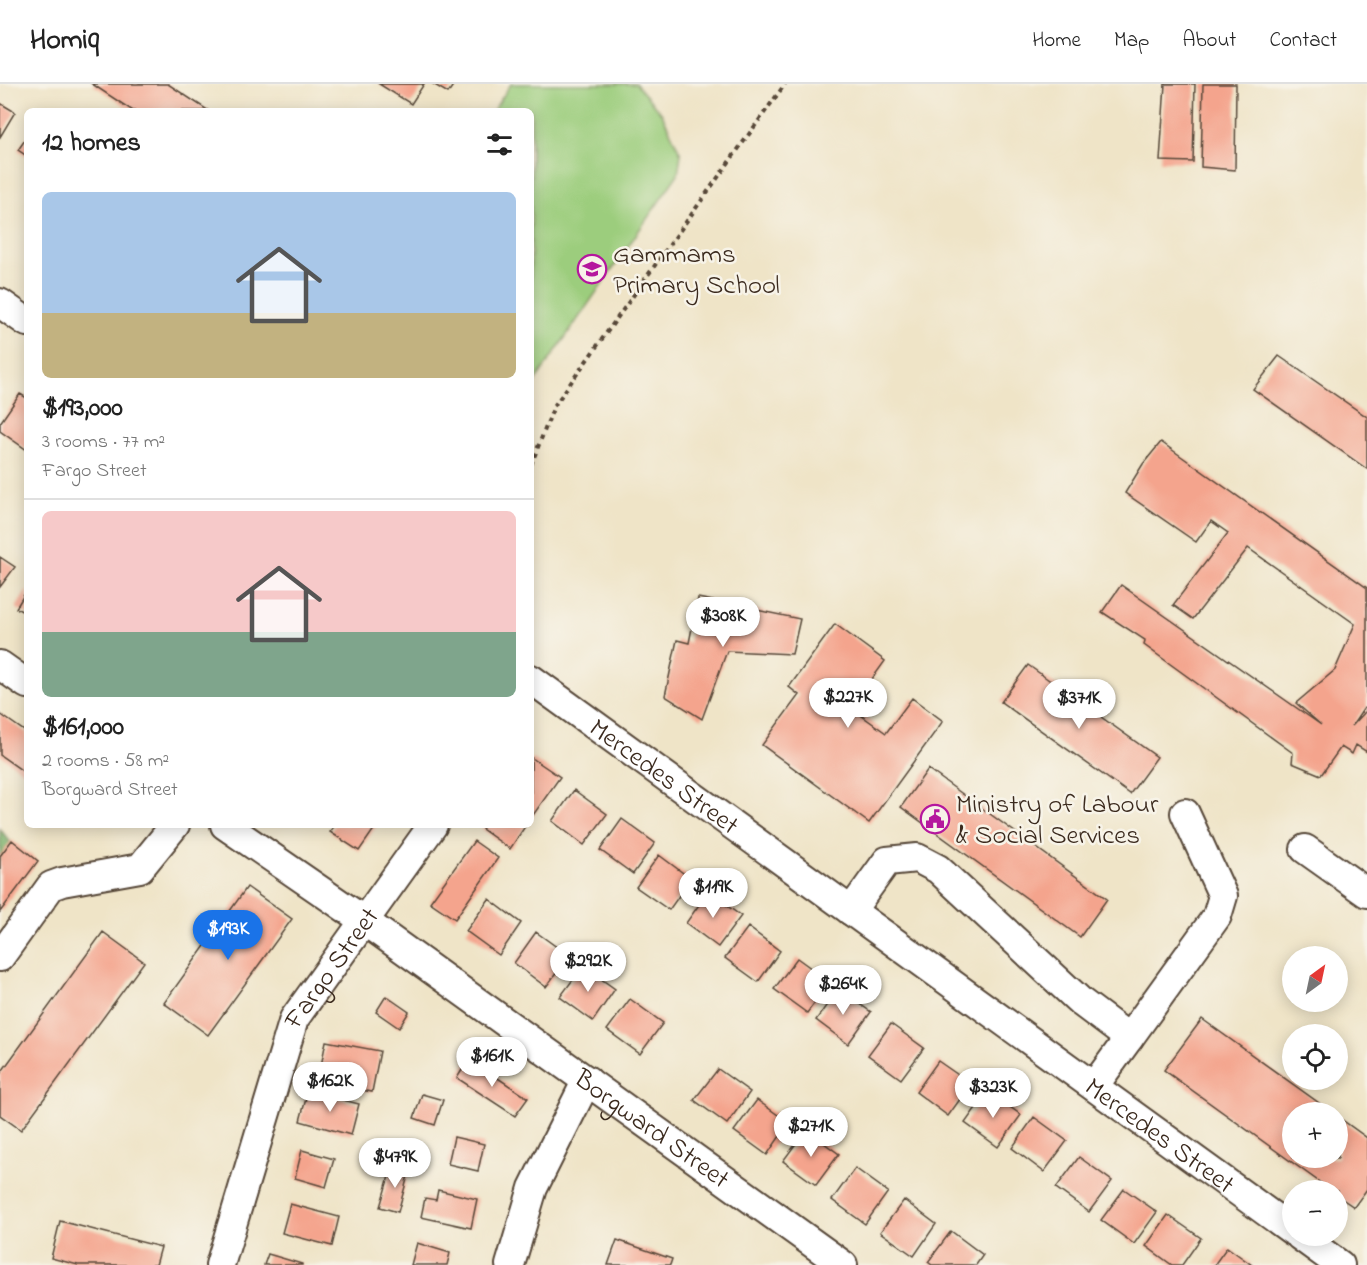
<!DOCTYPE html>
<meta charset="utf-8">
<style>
body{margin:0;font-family:"Indie Flower",sans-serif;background:#f2f2f2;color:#222;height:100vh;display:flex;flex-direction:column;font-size:22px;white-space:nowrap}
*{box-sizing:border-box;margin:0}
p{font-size:20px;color:#767676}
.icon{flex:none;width:33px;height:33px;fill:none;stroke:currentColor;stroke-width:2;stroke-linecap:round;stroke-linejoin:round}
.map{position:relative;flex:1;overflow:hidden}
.sheet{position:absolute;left:24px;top:24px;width:510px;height:720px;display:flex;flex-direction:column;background:#fff;border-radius:9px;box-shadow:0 3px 15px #0003}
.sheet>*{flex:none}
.needle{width:39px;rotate:33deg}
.tools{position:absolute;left:1282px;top:862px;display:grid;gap:12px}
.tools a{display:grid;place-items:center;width:66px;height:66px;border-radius:50%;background:#fff;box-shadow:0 3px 15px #0003;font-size:30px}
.price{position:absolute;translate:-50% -51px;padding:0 14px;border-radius:21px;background:#fff;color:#222;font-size:20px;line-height:39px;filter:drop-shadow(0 2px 3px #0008)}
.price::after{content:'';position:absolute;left:50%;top:36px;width:18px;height:14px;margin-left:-9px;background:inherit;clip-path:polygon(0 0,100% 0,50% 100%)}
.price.on{background:#1a73e8;color:#fff}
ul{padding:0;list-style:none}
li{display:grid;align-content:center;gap:12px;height:318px;padding:0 18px}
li+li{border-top:2px solid #e0e0e0}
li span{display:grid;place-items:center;height:186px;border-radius:9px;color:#555}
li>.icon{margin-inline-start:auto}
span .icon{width:108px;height:108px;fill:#fffc;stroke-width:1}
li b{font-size:26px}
h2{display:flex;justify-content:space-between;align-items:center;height:72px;padding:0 18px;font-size:26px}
header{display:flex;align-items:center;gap:36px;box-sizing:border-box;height:84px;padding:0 30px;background:#fff;border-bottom:2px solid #e0e0e0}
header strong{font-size:28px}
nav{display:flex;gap:33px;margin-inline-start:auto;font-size:21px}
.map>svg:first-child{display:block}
</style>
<header>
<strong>Homiq</strong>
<nav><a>Home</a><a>Map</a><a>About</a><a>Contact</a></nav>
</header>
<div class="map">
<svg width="1367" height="1181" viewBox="0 0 1367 1181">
<rect width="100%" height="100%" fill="#f7f3e8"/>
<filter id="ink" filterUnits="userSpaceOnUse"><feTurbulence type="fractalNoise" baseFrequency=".0167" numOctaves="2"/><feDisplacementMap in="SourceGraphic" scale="12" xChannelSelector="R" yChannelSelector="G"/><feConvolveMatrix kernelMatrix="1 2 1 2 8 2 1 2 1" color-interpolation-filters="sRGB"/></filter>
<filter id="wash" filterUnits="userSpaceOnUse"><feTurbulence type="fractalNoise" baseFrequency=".008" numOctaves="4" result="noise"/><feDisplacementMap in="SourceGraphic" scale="24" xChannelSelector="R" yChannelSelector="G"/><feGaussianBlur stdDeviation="1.35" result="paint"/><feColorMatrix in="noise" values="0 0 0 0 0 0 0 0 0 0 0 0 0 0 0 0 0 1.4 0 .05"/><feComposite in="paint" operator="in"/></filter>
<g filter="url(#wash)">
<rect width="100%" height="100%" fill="#efe4c7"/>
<path fill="#9ccd7d" stroke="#6c7c4e" stroke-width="1.5" d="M511,0H636L662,30L681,70L678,90L531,303V27H493Z"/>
<path fill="#7db06c" stroke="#5c6d45" stroke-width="1.5" d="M0,745L12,760L0,776Z"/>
<g id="blocks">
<path fill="#f4a48d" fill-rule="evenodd" d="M92,0H168L209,27H133Z
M379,0H424L411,20Z
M433,0H454L448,9Z
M1165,0H1195L1193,78L1160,77Z
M1203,0H1236L1235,86L1201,83Z
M0,19L15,28L0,53Z
M27,53V72L18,66Z
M1279,272L1367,333V385L1253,305Z
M20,310L27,314V366L0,347V339Z
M1161,358L1367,504V668L1356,661L1352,670L1341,663L1321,691L1292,679L1293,669L1144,561L1145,556L1102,528L1121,501L1321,641L1296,619L1335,586L1355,540L1248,464L1193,535L1173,521L1228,449L1211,437L1196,458L1125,409L1143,380ZM1364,624L1367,626L1352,642Z
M0,473L15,483L0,503Z
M27,506V530L16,524Z
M698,514L800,535L792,570L727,567L702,635L665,612L677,556L689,559Z
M835,540L885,577L851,624L886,649L912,614L943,637L869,739L762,661L799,611L789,603Z
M1028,581L1157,673L1130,710L1001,618Z
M0,630L27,649V690L0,671Z
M532,674L560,693L531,734V676Z
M928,685L1107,815L1080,853L901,723Z
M574,706L607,730L584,761L552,737Z
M622,735L655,759L633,790L600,766Z
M335,741H377L359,767L330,748Z
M485,741H526L510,765L482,745Z
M12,756L38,777L0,828V772Z
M474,757L498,774L455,835L430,818Z
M659,771L691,795L669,826L636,803Z
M247,803L292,835L208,951L164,919Z
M708,808L741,832L718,863L686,839Z
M489,815L521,839L499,871L466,847Z
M748,843L780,867L758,898L725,874Z
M103,848L144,878L21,1046L0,1031V990Z
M536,848L569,872L546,903L514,879Z
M797,874L830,898L807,929L774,905Z
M583,882L615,905L593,937L560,913Z
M838,905L871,928L848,960L816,936Z
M386,912L409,928L399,944L376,928Z
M630,915L663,939L640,970L607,946Z
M1202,935L1333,1029H1293V1074H1338V1033L1367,1054V1105L1354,1123L1338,1112V1107H1332L1164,986Z
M891,940L924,964L901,995L868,971Z
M326,957L380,967L372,1008L318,997Z
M469,975L528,1014L515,1032L457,994Z
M938,977L971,1000L948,1032L916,1008Z
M718,985L750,1008L727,1040L694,1016Z
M308,1007L359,1020L351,1051L300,1037Z
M988,1007L1021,1031L998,1063L965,1039Z
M422,1010L443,1016L435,1041L414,1034Z
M757,1016L789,1039L767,1071L734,1047Z
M1034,1033L1067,1057L1044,1088L1012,1064Z
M806,1046L839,1070L816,1101L783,1077Z
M454,1053L484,1060L478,1087L448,1080Z
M302,1066L334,1075L326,1103L295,1094Z
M1079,1073L1112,1097L1089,1128L1056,1104Z
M392,1082L409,1088L398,1128L380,1123Z
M855,1084L888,1108L865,1140L832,1116Z
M1124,1105L1157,1128L1134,1160L1101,1136Z
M438,1106L477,1115L471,1144L421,1133L425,1114L436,1116Z
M904,1116L936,1140L914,1172L880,1148Z
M290,1120L339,1133L332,1162L282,1149Z
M1168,1131L1201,1154L1182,1181H1172L1146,1162Z
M60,1137L161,1163L156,1181H78L51,1174Z
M951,1147L983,1171L976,1181H932L928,1178Z
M617,1156L672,1175L670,1181H608Z
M417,1159L450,1169L447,1181H411Z
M1227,1163L1252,1181H1214Z
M268,1170L302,1180V1181H264Z"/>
</g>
</g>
<g filter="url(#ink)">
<use href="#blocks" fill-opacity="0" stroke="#564637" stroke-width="1.5"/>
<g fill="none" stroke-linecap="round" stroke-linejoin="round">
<g stroke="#564637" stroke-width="32">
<g id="minor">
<path d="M0,219L27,238"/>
<path d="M0,581L27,600"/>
<path id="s1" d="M531,595L1293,1147"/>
<path id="s2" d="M225,741L363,836L843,1181"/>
<path d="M1305,765L1367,809"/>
<path d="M851,827L887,777L917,774L938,785L1081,918L1129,954L1217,832L1223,812L1185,729"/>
<path d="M0,873L51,802L62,798L140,784L175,741"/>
<path d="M1094,1002L1129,954"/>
<path d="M1300,1152L1340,1181"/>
<path id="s3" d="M220,1181L294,935L433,741"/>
<path d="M510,1181L533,1104L587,996"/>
</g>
</g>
<path stroke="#564637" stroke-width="4" stroke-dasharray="4.5 4.5" stroke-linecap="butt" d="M531,381L554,322L785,0"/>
<use href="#minor" stroke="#fff" stroke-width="28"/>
</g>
</g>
<defs>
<g id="school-ring" transform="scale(1.5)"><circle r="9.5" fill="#f7f3e8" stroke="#b5179e" stroke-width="1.5"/><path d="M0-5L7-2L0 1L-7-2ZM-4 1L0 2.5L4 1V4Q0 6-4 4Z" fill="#b5179e"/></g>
<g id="civic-ring" transform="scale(1.5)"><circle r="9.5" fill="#f7f3e8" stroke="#b5179e" stroke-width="1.5"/><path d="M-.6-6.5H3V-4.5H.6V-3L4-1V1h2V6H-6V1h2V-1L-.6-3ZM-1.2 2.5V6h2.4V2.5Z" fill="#b5179e"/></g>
</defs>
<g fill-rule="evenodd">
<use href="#school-ring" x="592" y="185"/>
<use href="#civic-ring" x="935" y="735"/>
</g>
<g text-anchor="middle" stroke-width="5" stroke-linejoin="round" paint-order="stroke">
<g font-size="27" fill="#3b2a1e" stroke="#f7f3e8" text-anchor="start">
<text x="613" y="178">Gammams<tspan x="613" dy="31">Primary School</tspan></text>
<text x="956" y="728">Ministry of Labour<tspan x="956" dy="31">&amp; Social Services</tspan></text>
</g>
<g font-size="27" fill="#3b2a1e" stroke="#f7f3e8">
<text dy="9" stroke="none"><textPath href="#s1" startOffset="165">Mercedes Street</textPath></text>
<text dy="9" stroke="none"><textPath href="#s3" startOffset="320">Fargo Street</textPath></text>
<text dy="9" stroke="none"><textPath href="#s2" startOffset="524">Borgward Street</textPath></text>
<text dy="9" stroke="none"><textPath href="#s1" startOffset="777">Mercedes Street</textPath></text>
</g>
</g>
</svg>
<div class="tools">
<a><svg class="needle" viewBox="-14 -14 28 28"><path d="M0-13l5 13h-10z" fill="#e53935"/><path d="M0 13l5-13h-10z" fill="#767676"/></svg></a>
<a><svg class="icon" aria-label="locate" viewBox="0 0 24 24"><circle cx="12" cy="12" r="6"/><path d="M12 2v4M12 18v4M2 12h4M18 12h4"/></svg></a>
<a>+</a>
<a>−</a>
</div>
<b class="price" style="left:723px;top:564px">$308K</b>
<b class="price" style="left:848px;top:645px">$227K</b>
<b class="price" style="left:1079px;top:646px">$371K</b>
<b class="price" style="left:713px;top:835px">$119K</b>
<b class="price on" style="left:228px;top:877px">$193K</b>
<b class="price" style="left:588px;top:909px">$292K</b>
<b class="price" style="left:843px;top:932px">$264K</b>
<b class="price" style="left:492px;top:1004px">$161K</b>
<b class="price" style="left:330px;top:1029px">$162K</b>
<b class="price" style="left:993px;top:1035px">$323K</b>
<b class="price" style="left:811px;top:1074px">$271K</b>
<b class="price" style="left:395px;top:1105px">$479K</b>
<section class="sheet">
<h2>12 homes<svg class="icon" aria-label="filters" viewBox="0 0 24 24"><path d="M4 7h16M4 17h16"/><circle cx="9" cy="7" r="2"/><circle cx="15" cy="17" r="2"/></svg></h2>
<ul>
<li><span style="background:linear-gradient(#a9c7e8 65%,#c2b280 0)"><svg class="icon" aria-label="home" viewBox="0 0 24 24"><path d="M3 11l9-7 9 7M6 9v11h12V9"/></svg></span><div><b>$193,000</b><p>3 rooms · 77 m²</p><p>Fargo Street</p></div></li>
<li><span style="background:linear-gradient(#f6c9c9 65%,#7fa58c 0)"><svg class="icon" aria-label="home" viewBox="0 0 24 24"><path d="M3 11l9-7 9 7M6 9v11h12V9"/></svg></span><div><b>$161,000</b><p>2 rooms · 58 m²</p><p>Borgward Street</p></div></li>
</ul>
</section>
</div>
